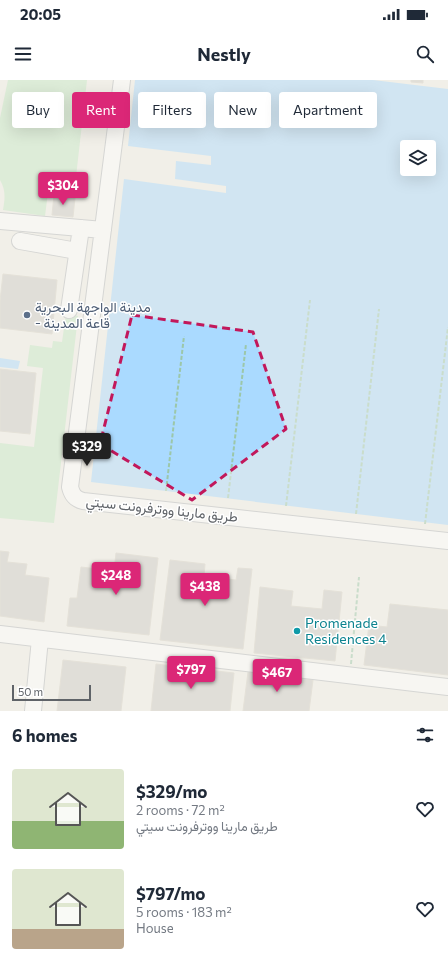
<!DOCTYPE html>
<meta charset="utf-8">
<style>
body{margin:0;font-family:Commissioner,Vazirmatn,sans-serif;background:#f6f6f7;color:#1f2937;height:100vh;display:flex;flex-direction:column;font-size:15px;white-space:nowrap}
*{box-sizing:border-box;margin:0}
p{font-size:13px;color:#747a83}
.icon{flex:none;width:22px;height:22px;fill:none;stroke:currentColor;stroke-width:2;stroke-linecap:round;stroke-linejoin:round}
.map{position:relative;height:631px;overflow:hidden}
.sheet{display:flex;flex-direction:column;background:#fff;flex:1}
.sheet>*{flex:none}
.guide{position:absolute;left:12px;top:12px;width:424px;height:36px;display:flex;gap:8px}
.controls{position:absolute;left:400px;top:60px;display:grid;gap:8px}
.controls a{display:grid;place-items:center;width:36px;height:36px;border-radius:4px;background:#fff;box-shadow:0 4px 16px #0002;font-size:20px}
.scale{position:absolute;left:12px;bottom:10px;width:79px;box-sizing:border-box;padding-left:4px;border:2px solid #5f6368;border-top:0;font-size:11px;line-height:14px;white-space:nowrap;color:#5f6368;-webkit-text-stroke:3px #fff;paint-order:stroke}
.price{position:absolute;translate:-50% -34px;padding:0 9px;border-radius:4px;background:#db2777;color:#fff;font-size:13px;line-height:26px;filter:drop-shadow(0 1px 2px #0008)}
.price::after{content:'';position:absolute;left:50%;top:24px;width:12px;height:9px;margin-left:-6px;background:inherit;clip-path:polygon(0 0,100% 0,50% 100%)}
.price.on{background:#222;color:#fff}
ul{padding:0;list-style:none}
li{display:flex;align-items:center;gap:12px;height:100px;padding:0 12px}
li span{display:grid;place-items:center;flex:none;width:112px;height:80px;border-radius:4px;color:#555}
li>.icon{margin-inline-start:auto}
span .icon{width:48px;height:48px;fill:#fffc;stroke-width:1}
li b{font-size:17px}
h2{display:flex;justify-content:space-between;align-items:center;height:48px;padding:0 12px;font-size:17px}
.chip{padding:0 14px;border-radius:4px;background:#fff;box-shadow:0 4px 16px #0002;font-size:14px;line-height:36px}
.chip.on{background:#db2777;color:#fff}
.status{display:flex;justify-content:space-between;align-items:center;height:28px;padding:0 20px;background:#fff;direction:ltr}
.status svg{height:11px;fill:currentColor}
header{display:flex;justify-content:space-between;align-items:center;height:52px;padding:0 12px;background:#fff;font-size:18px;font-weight:700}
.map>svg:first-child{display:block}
</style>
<div class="status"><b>20:05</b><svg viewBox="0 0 49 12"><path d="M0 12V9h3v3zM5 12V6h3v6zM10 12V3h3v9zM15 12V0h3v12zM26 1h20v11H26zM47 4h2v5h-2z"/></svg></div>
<header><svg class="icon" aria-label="menu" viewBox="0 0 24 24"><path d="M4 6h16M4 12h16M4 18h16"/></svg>Nestly<svg class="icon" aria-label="search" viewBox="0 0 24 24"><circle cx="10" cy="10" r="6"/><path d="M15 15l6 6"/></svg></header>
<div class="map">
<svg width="448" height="631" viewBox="0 0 448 631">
<rect width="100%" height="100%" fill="#f1efe8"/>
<path fill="#c5e8c5" d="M8,0H87L74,114L48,112L45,136L3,130C5,119 6,110 0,100V38Z
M66,234L78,236L54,443L0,438V363L34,367L43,288L27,286L30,265L52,268L53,261L62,262Z"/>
<path fill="#aadaff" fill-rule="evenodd" d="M135,0H373L448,9V445L91,402L124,99L226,113V106L175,99L176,81L211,85V76L128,66ZM407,67H429V89H407Z
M0,278L20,281L18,289L0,287Z"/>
<path fill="#cccac5" stroke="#d6d1c6" d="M411,0H423V3L411,2Z
M54,115L75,118L73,137L52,135Z
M3,194L57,200L52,254L0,248V221Z
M0,289L36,293L30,354L0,351Z
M0,471L9,472L7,482L27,484L25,495L49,498L44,542L0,536Z
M116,473L158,478L149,555L67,546L70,518H77L81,487L114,491Z
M170,480L205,484L204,496L236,500L238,488L252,489L243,569L160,560Z
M260,507L293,511L291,526L322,529L324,510L342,512L335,581L254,573Z
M390,524L448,530V595L364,585L369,545L387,547Z
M63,580L126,587L121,631H57Z
M156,584L234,593L230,631H151Z
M248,592L313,600L309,631H243Z"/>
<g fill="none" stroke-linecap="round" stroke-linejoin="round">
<g stroke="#b5b8bc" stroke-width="18">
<path id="minor" d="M122,0L70,407C72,415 75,419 83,421L448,461
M0,141L103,150
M20,161L77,171
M69,230L81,148
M0,554L448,607
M33,631L40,559"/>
</g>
<path stroke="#9cc7a9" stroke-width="2" stroke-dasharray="4 2" stroke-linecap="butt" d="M166,411L184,256
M228,418L246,264
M286,426L310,220
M356,434L379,229
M425,444L448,247
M351,584L359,497"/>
<use href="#minor" stroke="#fff" stroke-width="16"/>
</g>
<path d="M0 0H448V631H0ZM132,235L253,252L286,349L192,420L100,364Z" fill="#f1efe8" fill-opacity=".55" fill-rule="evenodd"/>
<path fill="none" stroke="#c2185b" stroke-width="3" stroke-dasharray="8 5" stroke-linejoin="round" d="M132,235L253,252L286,349L192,420L100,364Z"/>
<circle fill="#5c6f8a" stroke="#fff" stroke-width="1.5" cx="27" cy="235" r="4"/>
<circle fill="#0f9aa8" stroke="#fff" stroke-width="1.5" cx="297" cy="551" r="4"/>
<g text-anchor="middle" stroke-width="3" stroke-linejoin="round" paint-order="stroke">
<g font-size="14" fill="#4e5e75" stroke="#fff" text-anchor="start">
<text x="35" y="232">مدينة الواجهة البحرية<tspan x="35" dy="16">- قاعة المدينة</tspan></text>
</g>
<g font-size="14" fill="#5f6368" stroke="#fff">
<text transform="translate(162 429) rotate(6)" y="5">طريق مارينا ووترفرونت سيتي</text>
</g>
<g font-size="14" fill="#0d838f" stroke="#fff" text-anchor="start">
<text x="305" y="548">Promenade<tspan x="305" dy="16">Residences 4</tspan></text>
</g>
</g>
</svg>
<div class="controls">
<a><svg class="icon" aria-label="layers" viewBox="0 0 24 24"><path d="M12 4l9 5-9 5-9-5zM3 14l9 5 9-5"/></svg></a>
</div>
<div class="scale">50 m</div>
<b class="price" style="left:63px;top:126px">$304</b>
<b class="price on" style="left:87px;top:387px">$329</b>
<b class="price" style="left:116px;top:516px">$248</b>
<b class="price" style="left:205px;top:527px">$438</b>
<b class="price" style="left:191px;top:610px">$797</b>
<b class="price" style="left:277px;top:613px">$467</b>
<div class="guide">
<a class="chip">Buy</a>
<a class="chip on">Rent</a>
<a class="chip">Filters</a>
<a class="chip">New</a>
<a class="chip">Apartment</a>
</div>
</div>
<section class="sheet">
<h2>6 homes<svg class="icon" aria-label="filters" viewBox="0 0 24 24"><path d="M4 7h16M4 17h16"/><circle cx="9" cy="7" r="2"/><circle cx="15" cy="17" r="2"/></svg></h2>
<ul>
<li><span style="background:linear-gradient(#dfe7d0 65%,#8fb573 0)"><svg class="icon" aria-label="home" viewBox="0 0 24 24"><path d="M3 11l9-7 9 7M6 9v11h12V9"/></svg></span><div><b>$329/mo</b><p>2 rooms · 72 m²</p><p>طريق مارينا ووترفرونت سيتي</p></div><svg class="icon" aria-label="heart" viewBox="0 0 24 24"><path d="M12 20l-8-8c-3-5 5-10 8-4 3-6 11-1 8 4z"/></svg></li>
<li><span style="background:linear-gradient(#dfe7d0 75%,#b9a48a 0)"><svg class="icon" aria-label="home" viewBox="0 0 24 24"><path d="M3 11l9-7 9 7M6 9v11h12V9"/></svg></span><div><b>$797/mo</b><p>5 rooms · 183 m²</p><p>House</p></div><svg class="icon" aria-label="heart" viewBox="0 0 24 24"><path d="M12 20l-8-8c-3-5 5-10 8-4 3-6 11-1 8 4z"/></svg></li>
</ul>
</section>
